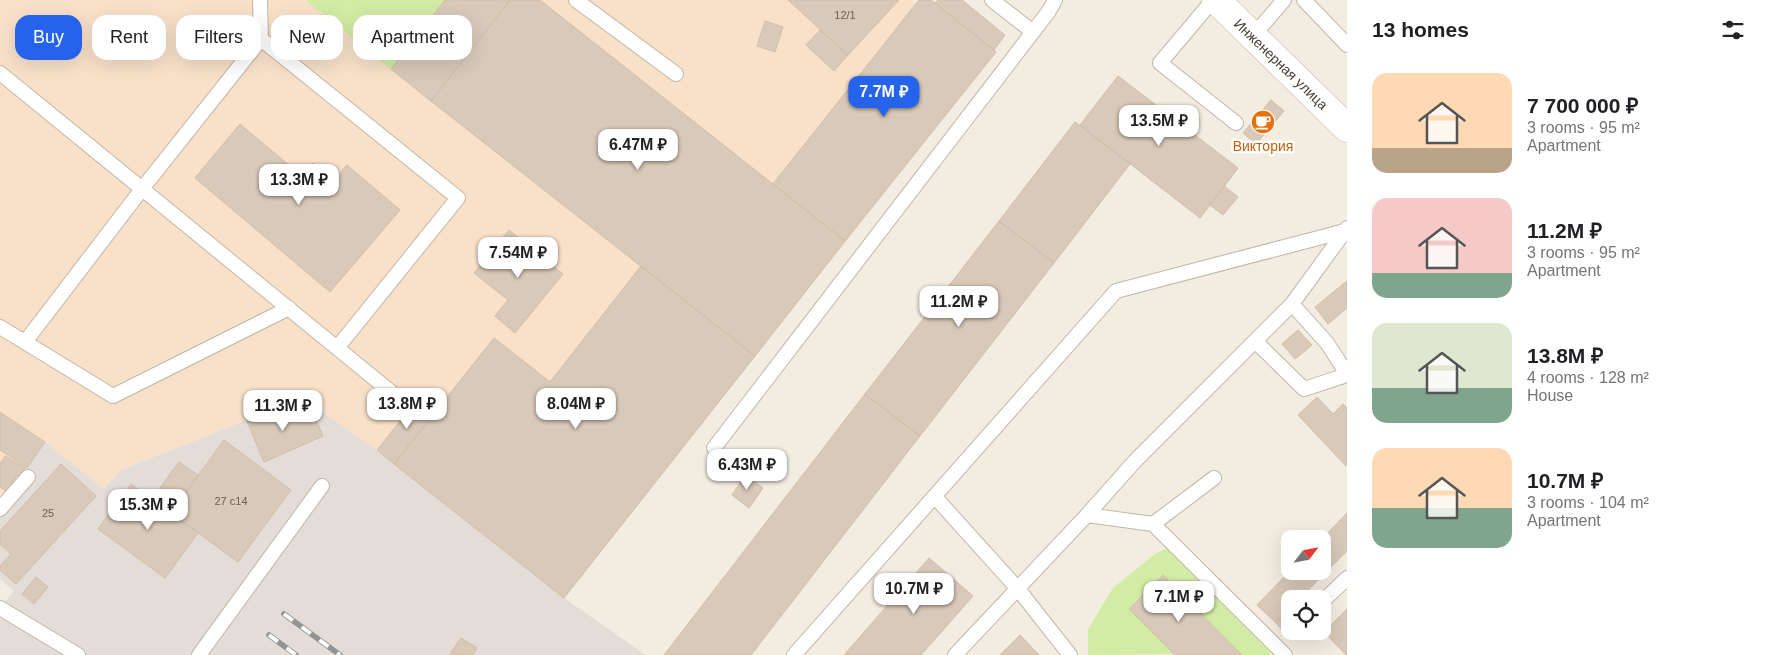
<!DOCTYPE html>
<meta charset="utf-8">
<style>
body{margin:0;font-family:Helvetica,sans-serif;background:#f2f2f2;color:#202124;height:100vh;display:flex;flex-direction:column;font-size:19px;white-space:nowrap}
*{box-sizing:border-box;margin:0}
p{font-size:16px;color:#757577}
.icon{flex:none;width:28px;height:28px;fill:none;stroke:currentColor;stroke-width:2;stroke-linecap:round;stroke-linejoin:round}
.map{position:relative;flex:1;overflow:hidden}
.details{display:flex;flex-direction:column;background:#fff;width:425px}
.details>*{flex:none}
.hud{position:absolute;left:15px;top:15px;width:475px;height:45px;display:flex;gap:10px}
.needle{width:32px;rotate:58deg}
.fabs{position:absolute;left:1281px;top:530px;display:grid;gap:10px}
.fabs a{display:grid;place-items:center;width:50px;height:50px;border-radius:10px;background:#fff;box-shadow:0 5px 20px #0002;font-size:25px}
.price{position:absolute;translate:-50% -42px;padding:0 11px;border-radius:10px;background:#fff;color:#222;font-size:16px;line-height:32px;filter:drop-shadow(0 1px 2px #0008)}
.price::after{content:'';position:absolute;left:50%;top:30px;width:15px;height:11px;margin-left:-8px;background:inherit;clip-path:polygon(0 0,100% 0,50% 100%)}
.price.active{background:#2563eb;color:#fff}
ul{padding:0;list-style:none}
li{display:flex;align-items:center;gap:15px;height:125px;padding:0 25px}
li span{display:grid;place-items:center;flex:none;width:140px;height:100px;border-radius:15px;color:#555}
li>.icon{margin-inline-start:auto}
span .icon{width:60px;height:60px;fill:#fffc;stroke-width:1}
li b{font-size:21px}
h2{display:flex;justify-content:space-between;align-items:center;height:60px;padding:0 25px;font-size:21px}
.tag{padding:0 18px;border-radius:15px;background:#fff;box-shadow:0 5px 20px #0002;font-size:18px;line-height:45px}
.tag.active{background:#2563eb;color:#fff}
main{display:flex;flex:1;min-height:0}
.map>svg:first-child{display:block}
</style>
<main>
<div class="map">
<svg width="1347" height="655" viewBox="0 0 1347 655">
<rect width="100%" height="100%" fill="#f3ece1"/>
<path fill="#f8e0c9" d="M0,0H911L916,4L919,0H931L996,52L564,598L377,450L302,398L121,470L104,489L45,442L27,468L0,499Z"/>
<path fill="#e4ddd7" d="M302,398L377,450L564,598L646,655H0V608L14,591L0,579V499L27,468L45,442L104,489L121,470Z"/>
<path fill="#d2eca5" d="M305,0H445L391,69Z
M1168,548L1271,649L1270,655H1242L1163,575L1129,609L1174,654L1088,655V629L1113,588L1155,554Z"/>
<path fill="#d8c9b9" stroke="#d1bda8" d="M445,0H510L431,101L391,69Z
M510,0H540L845,241L755,356L431,101Z
M788,0H899L848,55Z
M919,0H931L996,52L845,241L773,184Z
M938,0H962L1005,35L994,50L935,3Z
M765,21L783,27L775,52L757,46Z
M820,30L848,55L834,71L806,45Z
M1118,76L1238,168L1200,218L1080,125Z
M1271,100L1284,111L1256,144L1243,133Z
M1075,122L1130,164L1054,263L999,221Z
M240,124L302,176L313,163L334,180L347,165L400,210L330,292L195,178Z
M1224,186L1238,197L1223,215L1210,205Z
M999,221L1054,263L920,436L865,394Z
M509,230L563,274L515,333L495,316L508,300L474,273Z
M641,266L755,356L564,598L394,464L494,338L550,382Z
M1347,281V308L1328,324L1315,307Z
M1298,330L1312,345L1295,359L1282,344Z
M865,394L920,436L751,655H664Z
M420,396L437,410L394,464L377,450Z
M1317,397L1333,414L1343,404L1347,408V464L1346,466L1298,415Z
M287,404L293,418L312,410L323,436L264,462L247,421Z
M0,412L45,442L27,468L0,450Z
M224,440L291,490L238,562L171,513Z
M5,456L25,468L19,477L17,475L7,492L0,487V464Z
M179,462L198,475L171,513L152,499Z
M61,464L96,496L16,584L0,570V566L11,554L0,544V531Z
M745,475L763,488L749,508L732,495Z
M131,484L198,533L165,578L98,529Z
M1347,513V551L1299,599H1290V608L1276,623L1257,605L1290,571H1322V539Z
M929,558L973,596L921,655H844Z
M1163,575L1242,655H1175L1129,609Z
M36,577L48,587L34,604L22,594Z
M1290,608V624L1283,631L1276,623Z
M1347,609V655H1346L1324,632Z
M1020,635L1039,655H1000Z
M461,638L477,648L473,655L450,654Z"/>
<g fill="none" stroke-linecap="round" stroke-linejoin="round">
<g stroke="#c1b6a6" stroke-width="16">
<path id="lane" d="M576,0L676,74
M992,0L1033,32
M1213,0L1160,63L1236,123
M1304,0L1347,45
M1253,36L1284,0
M261,39L458,198L337,348
M0,73L391,392
M1292,304L1327,343L1347,374
M0,327L113,396L289,308
M1255,341L1304,389L1347,375
M25,342L142,189L261,39L260,0
M714,448L1049,11L1055,0
M935,497L1018,589L1070,655
M0,509L28,477
M1087,515L1153,524L1214,478
M1153,524L1285,655
M1322,602L1347,578
M0,608L78,655
M199,655L322,486
M794,655L1116,291L1345,231L1347,228
M955,655L1087,515L1135,461L1292,304L1345,231"/>
</g>
<g stroke="#c1b6a6" stroke-width="29">
<path id="street" d="M1216,0L1347,128"/>
</g>
<use href="#lane" stroke="#fff" stroke-width="14"/>
<use href="#street" stroke="#fff" stroke-width="28"/>
<g stroke="#939393" stroke-width="5.5">
<path id="rail" d="M284,614L340,655
M269,635L296,655"/>
</g>
<use href="#rail" stroke="#fff" stroke-width="4" stroke-dasharray="11" stroke-linecap="butt"/>
</g>
<defs>
<g id="cafe-disc" transform="scale(1.25)"><circle r="9.5" fill="#e8710a" stroke="#fff"/><path d="M-5.5-4.5H6V0H3Q3 3.5 0 3.5H-2.5Q-5.5 3.5-5.5 0ZM3-3.2v2h1.7v-2ZM-6 4.5H4V6H-6Z" fill="#fff"/></g>
</defs>
<g fill-rule="evenodd">
<use href="#cafe-disc" x="1263" y="122"/>
</g>
<g text-anchor="middle" stroke-width="5" stroke-linejoin="round" paint-order="stroke">
<g font-size="11" fill="#695e54">
<text x="845" y="19">12/1</text>
<text x="231" y="505">27 с14</text>
<text x="48" y="517">25</text>
</g>
<g font-size="14" fill="#443b32" stroke="#fff">
<text transform="translate(1281 64) rotate(44)" y="5">Инженерная улица</text>
</g>
<g font-size="14" fill="#c56008" stroke="#fff">
<text x="1263" y="151">Виктория</text>
</g>
</g>
</svg>
<div class="fabs">
<a><svg class="needle" viewBox="-14 -14 28 28"><path d="M0-13l5 13h-10z" fill="#e53935"/><path d="M0 13l5-13h-10z" fill="#757577"/></svg></a>
<a><svg class="icon" aria-label="locate" viewBox="0 0 24 24"><circle cx="12" cy="12" r="6"/><path d="M12 2v4M12 18v4M2 12h4M18 12h4"/></svg></a>
</div>
<b class="price active" style="left:884px;top:118px">7.7M ₽</b>
<b class="price" style="left:1159px;top:147px">13.5M ₽</b>
<b class="price" style="left:638px;top:171px">6.47M ₽</b>
<b class="price" style="left:299px;top:206px">13.3M ₽</b>
<b class="price" style="left:518px;top:279px">7.54M ₽</b>
<b class="price" style="left:959px;top:328px">11.2M ₽</b>
<b class="price" style="left:407px;top:430px">13.8M ₽</b>
<b class="price" style="left:576px;top:430px">8.04M ₽</b>
<b class="price" style="left:283px;top:432px">11.3M ₽</b>
<b class="price" style="left:747px;top:491px">6.43M ₽</b>
<b class="price" style="left:148px;top:531px">15.3M ₽</b>
<b class="price" style="left:914px;top:615px">10.7M ₽</b>
<b class="price" style="left:1179px;top:623px">7.1M ₽</b>
<div class="hud">
<a class="tag active">Buy</a>
<a class="tag">Rent</a>
<a class="tag">Filters</a>
<a class="tag">New</a>
<a class="tag">Apartment</a>
</div>
</div>
<section class="details">
<h2>13 homes<svg class="icon" aria-label="filters" viewBox="0 0 24 24"><path d="M4 7h16M4 17h16"/><circle cx="9" cy="7" r="2"/><circle cx="15" cy="17" r="2"/></svg></h2>
<ul>
<li><span style="background:linear-gradient(#ffd9b3 75%,#b9a48a 0)"><svg class="icon" aria-label="home" viewBox="0 0 24 24"><path d="M3 11l9-7 9 7M6 9v11h12V9"/></svg></span><div><b>7 700 000 ₽</b><p>3 rooms · 95 m²</p><p>Apartment</p></div></li>
<li><span style="background:linear-gradient(#f6c9c9 75%,#7fa58c 0)"><svg class="icon" aria-label="home" viewBox="0 0 24 24"><path d="M3 11l9-7 9 7M6 9v11h12V9"/></svg></span><div><b>11.2M ₽</b><p>3 rooms · 95 m²</p><p>Apartment</p></div></li>
<li><span style="background:linear-gradient(#dfe7d0 65%,#7fa58c 0)"><svg class="icon" aria-label="home" viewBox="0 0 24 24"><path d="M3 11l9-7 9 7M6 9v11h12V9"/></svg></span><div><b>13.8M ₽</b><p>4 rooms · 128 m²</p><p>House</p></div></li>
<li><span style="background:linear-gradient(#ffd9b3 60%,#7fa58c 0)"><svg class="icon" aria-label="home" viewBox="0 0 24 24"><path d="M3 11l9-7 9 7M6 9v11h12V9"/></svg></span><div><b>10.7M ₽</b><p>3 rooms · 104 m²</p><p>Apartment</p></div></li>
</ul>
</section>
</main>
